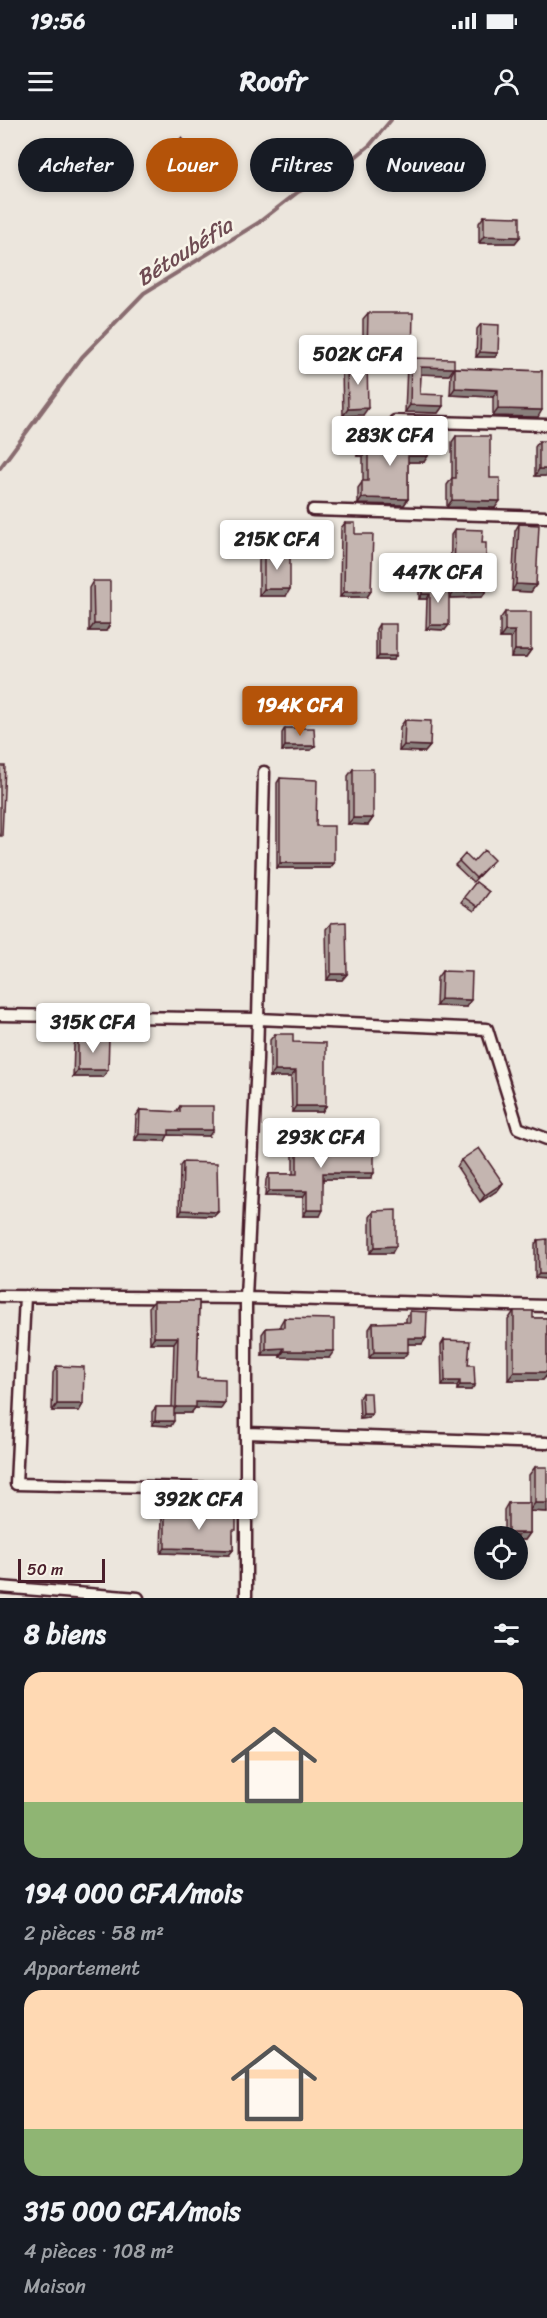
<!DOCTYPE html>
<html lang="fr">
<meta charset="utf-8">
<style>
body{margin:0;font-family:Sriracha,sans-serif;background:#242831;color:#f1f3f6;height:100vh;display:flex;flex-direction:column;font-size:22px;white-space:nowrap}
*{box-sizing:border-box;margin:0}
p{font-size:20px;color:#9ea1a6}
.icon{flex:none;width:33px;height:33px;fill:none;stroke:currentColor;stroke-width:2;stroke-linecap:round;stroke-linejoin:round}
.map{position:relative;height:1478px;overflow:hidden}
.panel{display:flex;flex-direction:column;background:#171b24;flex:1}
.panel>*{flex:none}
.top-card{position:absolute;left:18px;top:18px;width:512px;height:54px;display:flex;gap:12px}
.tools{position:absolute;left:474px;top:1406px;display:grid;gap:12px}
.tools a{display:grid;place-items:center;width:54px;height:54px;border-radius:50%;background:#171b24;box-shadow:0 3px 9px #0003;font-size:30px}
.scale{position:absolute;left:18px;bottom:15px;width:87px;box-sizing:border-box;padding-left:6px;border:3px solid #4a1f2b;border-top:0;font-size:16px;line-height:21px;white-space:nowrap;color:#4a1f2b;-webkit-text-stroke:4px #f7f3e8;paint-order:stroke}
.price{position:absolute;translate:-50% -51px;padding:0 14px;border-radius:6px;background:#fff;color:#222;font-size:20px;line-height:39px;filter:drop-shadow(0 2px 3px #0008)}
.price::after{content:'';position:absolute;left:50%;top:36px;width:18px;height:14px;margin-left:-9px;background:inherit;clip-path:polygon(0 0,100% 0,50% 100%)}
.price.current{background:#b45309;color:#fff}
ul{padding:0;list-style:none}
li{display:grid;align-content:center;gap:12px;height:318px;padding:0 24px}
li span{display:grid;place-items:center;height:186px;border-radius:18px;color:#555}
li>.icon{margin-inline-start:auto}
span .icon{width:108px;height:108px;fill:#fffc;stroke-width:1}
li b{font-size:26px}
h2{display:flex;justify-content:space-between;align-items:center;height:72px;padding:0 24px;font-size:26px}
.tag{padding:0 21px;border-radius:27px;background:#171b24;box-shadow:0 3px 9px #0003;font-size:21px;line-height:54px}
.tag.current{background:#b45309;color:#fff}
.status{display:flex;justify-content:space-between;align-items:center;height:42px;padding:0 30px;background:#171b24;direction:ltr}
.status svg{height:16px;fill:currentColor}
header{display:flex;justify-content:space-between;align-items:center;height:78px;padding:0 24px;background:#171b24;font-size:27px;font-weight:700}
.map>svg:first-child{display:block}
</style>
<div class="status"><b>19:56</b><svg viewBox="0 0 49 12"><path d="M0 12V9h3v3zM5 12V6h3v6zM10 12V3h3v9zM15 12V0h3v12zM26 1h20v11H26zM47 4h2v5h-2z"/></svg></div>
<header><svg class="icon" aria-label="menu" viewBox="0 0 24 24"><path d="M4 6h16M4 12h16M4 18h16"/></svg>Roofr<svg class="icon" aria-label="person" viewBox="0 0 24 24"><circle cx="12" cy="8" r="4"/><path d="M4 21q1-7 8-7t8 7"/></svg></header>
<div class="map">
<svg width="547" height="1478" viewBox="0 0 547 1478">
<rect width="100%" height="100%" fill="#ece6dd"/>
<filter id="ink" filterUnits="userSpaceOnUse"><feTurbulence type="fractalNoise" baseFrequency=".0167" numOctaves="2"/><feDisplacementMap in="SourceGraphic" scale="12" xChannelSelector="R" yChannelSelector="G"/><feConvolveMatrix kernelMatrix="1 2 1 2 8 2 1 2 1" color-interpolation-filters="sRGB"/></filter>
<g filter="url(#ink)">
<g fill="none" stroke-linecap="round" stroke-linejoin="round">
<path stroke="#896c6f" stroke-width="4" d="M0,348L82,237L144,173L258,103L298,72L335,54L370,25L391,0"/>
<g stroke="#4a1f2b" stroke-width="15">
<path id="street" d="M395,301L547,305
M313,390L547,397
M0,895L258,899L487,909L518,1008L547,1019
M0,1176L246,1178L547,1186
M25,1176L16,1364L246,1369
M246,1313L547,1323
M0,1467L138,1478
M246,1478V1178L257,940L264,652"/>
</g>
<use href="#street" stroke="#f7f3e8" stroke-width="10"/>
</g>
<path fill="#a99c97" stroke="#4a1f2b" stroke-width="1.5" d="M166,31L195,34L192,38L177,51L163,36Z
M484,96L520,117L515,123H479V103Z
M368,193L412,236L407,243L363,242V199Z
M481,204L498,233L495,237H476L477,209Z
M411,238L449,255L421,254L420,274L443,286L438,293L405,292L407,245Z
M347,244L363,295L343,296L342,250Z
M455,248L542,251L538,297L493,296V277L450,275L451,255Z
M456,316L490,358L495,388L447,387V365L452,358V322Z
M361,317L379,322H408L411,317L424,342H408V379L404,385L358,384V368L363,361V336H357V323Z
M539,321L547,356H535V327Z
M345,403L355,414L371,471L367,477H340L341,408Z
M519,404L536,465L531,472L512,471L515,411Z
M455,409L482,423L486,471L482,477L450,478L451,415Z
M264,433L286,476H259V440Z
M93,461L110,504L106,511H89V468Z
M422,465H449L445,510L426,509L427,479H419V469Z
M505,492L531,530L526,537H511V518H500V499Z
M379,504L396,536L393,540H376V509Z
M405,600L430,626L425,632L399,631L400,607Z
M285,608L315,626L311,630L282,631V613Z
M353,649L373,698L368,705L348,704V656Z
M280,658L316,706L334,743L330,748H277V663Z
M459,741L490,744L473,762L455,745Z
M476,762L489,772L474,791L461,782Z
M331,803L347,854L342,860H327L326,809Z
M442,851L466,887L436,886L437,858Z
M275,914L293,922L326,986L322,992H292L291,957H270V920Z
M78,918L103,957H73L74,925Z
M180,986L209,1016L168,1015L165,1021L135,1020L136,996L140,990L176,992Z
M297,1020L322,1028L370,1059H323L320,1096H303V1077L265,1076L266,1060L269,1054H293V1026Z
M461,1040L503,1063L498,1070L480,1082L457,1047Z
M183,1042L218,1092L214,1096L179,1095L180,1046Z
M374,1091L392,1133H370V1097Z
M538,1120L547,1159L535,1158V1124Z
M154,1181H199L197,1258L221,1289L195,1288L191,1293H174L171,1306L152,1305V1292L156,1287H172L174,1223H150L149,1187Z
M410,1191L426,1218L422,1224H408L403,1238H369V1209L373,1203L406,1202V1198Z
M514,1191L533,1198H547V1255L543,1260H508V1200Z
M284,1198L329,1238L280,1237V1235H262V1214L266,1208H280V1205Z
M444,1220L468,1245L471,1270H457V1266H442L441,1225Z
M57,1246L83,1284L79,1291H52L53,1253Z
M362,1273L372,1294L369,1298L360,1299L359,1278Z
M535,1347L547,1392L530,1391V1413L525,1420H518V1416H504V1390L508,1383H529V1355Z
M165,1391L233,1415V1430L229,1435L161,1433L162,1396Z"/>
<path fill="#897f7b" stroke="#4a1f2b" stroke-width="1.5" d="M195,34L192,38L177,51L180,47Z
M484,116L520,117L515,123H479Z
M480,232L498,233L495,237H476Z
M367,235L412,236L407,243L363,242Z
M421,247L454,248L449,255L416,254Z
M455,268L498,270L493,277L450,275Z
M410,285L443,286L438,293L405,292Z
M368,288L363,295L343,296L348,289Z
M498,289L542,290L538,297L493,296Z
M361,329H368L363,336H357Z
M408,336H428L424,342H403Z
M539,349H547V356H535Z
M362,378L408,379L404,385L358,384Z
M452,380L500,381L495,388L447,387Z
M516,464L536,465L531,472L512,471Z
M264,469H290L286,476H259Z
M371,471L367,477H340L344,472Z
M486,471L482,477L450,478L454,472Z
M422,474H430L427,479H419Z
M94,504H110L106,511H89Z
M430,505H449L445,510L426,509Z
M505,511H515L511,518H500Z
M515,530H531L526,537H511Z
M379,536H396L393,540H376Z
M404,625L430,626L425,632L399,631Z
M285,626H315L311,630L282,631Z
M353,698H373L368,705L348,704Z
M280,743H334L330,748H277Z
M331,854H347L342,860H327Z
M441,879L471,880L466,887L436,886Z
M78,950H108L103,957H73Z
M275,951H296L291,957H270Z
M296,986H326L322,992H292Z
M169,1010H213L209,1016L168,1015L165,1021L135,1020L139,1014Z
M323,1053H374L370,1059H320Z
M503,1063L498,1070L480,1082L485,1075Z
M269,1071H307L303,1077L265,1076Z
M182,1090L218,1092L214,1096L179,1095Z
M307,1090H323L320,1096H303Z
M396,1126L392,1133H370L375,1127Z
M539,1154H547V1159L535,1158Z
M154,1217H178L174,1223H150Z
M408,1218H426L422,1224H403Z
M284,1228L280,1235H262L266,1229Z
M284,1231H334L329,1238L280,1237Z
M374,1232H408L403,1238H369Z
M514,1252H547V1255L543,1260H508Z
M445,1261H460L457,1266H442Z
M460,1265H475L471,1270H457Z
M196,1282L225,1283L221,1289L195,1288L191,1293H172L176,1287Z
M57,1284H83L79,1291H52Z
M363,1294H372L369,1298L360,1299Z
M155,1301H174L171,1306L152,1305Z
M535,1383H547V1392L529,1391Z
M508,1413H530L525,1420H518V1416H506Z
M165,1428L233,1430L229,1435L161,1433Z"/>
<path fill="#c4b5b0" stroke="#4a1f2b" stroke-width="1.5" d="M181,18L195,34L180,47L166,31Z
M484,96L520,97V117L484,116Z
M368,193H413L412,236L367,235Z
M481,204L499,205L498,233L480,232Z
M411,238L454,239V248L421,247L420,274L443,275V286L410,285Z
M367,243L368,288L348,289L347,244Z
M455,248L542,251V290L498,289V270L455,268Z
M428,316V336H408V379L362,378V361H368V329H361V317H379V322H411V317Z
M456,316H490V358H500V381L452,380V358H456Z
M539,321H547V349H539Z
M345,403H355V414H373L371,471L344,472Z
M519,404L539,405L536,465L516,464Z
M455,409L483,410L482,423H486V471L454,472Z
M264,433H290V469H264Z
M93,461H110V504H94Z
M422,465H449V505H430V474H422Z
M505,492H531V530H515V511H505Z
M379,504H396V536H379Z
M405,600L431,601L430,626L404,625Z
M285,608H314L315,626H285Z
M0,646H5L2,716H0Z
M353,649H373V698H353Z
M280,658L317,660L316,706H334V743H280Z
M484,730L494,740L476,758L459,741L465,734L473,742Z
M476,762L489,772L478,787L464,777Z
M346,802L347,854H331V803Z
M442,851L472,852L471,880L441,879Z
M275,914H293V922L326,923V986H296V951H275Z
M78,918H109L108,950H78Z
M180,986H213V1010H169V1015L139,1014L140,990L180,992Z
M297,1020H322V1028H374V1053H323V1090H307V1071H269V1054H297Z
M479,1028L503,1063L485,1075L461,1040Z
M183,1042L217,1043L218,1092L182,1090Z
M396,1090V1126L375,1127L374,1091Z
M547,1119V1154H539L538,1120Z
M154,1181H199L197,1258L225,1259V1283L196,1282V1287H176L178,1217H154Z
M410,1191L427,1192L426,1218H408V1232H374L373,1203L410,1202Z
M514,1191H533V1198H547V1252H514Z
M284,1198L334,1199V1231H284V1228L266,1229V1208L284,1207Z
M444,1220L470,1221L468,1245H474L475,1265H460V1261H445Z
M57,1246L84,1247L83,1284H57Z
M362,1273H371L372,1294H363Z
M156,1287H174V1301H155Z
M535,1347H547V1383H535Z
M508,1383H530V1413H508Z
M165,1391L236,1396V1410H233V1430L165,1428Z"/>
</g>
<g text-anchor="middle" stroke-width="5" stroke-linejoin="round" paint-order="stroke">
<g font-size="22" font-style="italic" fill="#6f4c53" stroke="#f7f3e8">
<text transform="translate(184 131) rotate(-32)" y="8">Bétoubéfia</text>
</g>
</g>
</svg>
<div class="tools">
<a><svg class="icon" aria-label="locate" viewBox="0 0 24 24"><circle cx="12" cy="12" r="6"/><path d="M12 2v4M12 18v4M2 12h4M18 12h4"/></svg></a>
</div>
<div class="scale">50 m</div>
<b class="price" style="left:358px;top:266px">502K CFA</b>
<b class="price" style="left:390px;top:347px">283K CFA</b>
<b class="price" style="left:277px;top:451px">215K CFA</b>
<b class="price" style="left:438px;top:484px">447K CFA</b>
<b class="price current" style="left:300px;top:617px">194K CFA</b>
<b class="price" style="left:93px;top:934px">315K CFA</b>
<b class="price" style="left:321px;top:1049px">293K CFA</b>
<b class="price" style="left:199px;top:1411px">392K CFA</b>
<div class="top-card">
<a class="tag">Acheter</a>
<a class="tag current">Louer</a>
<a class="tag">Filtres</a>
<a class="tag">Nouveau</a>
</div>
</div>
<section class="panel">
<h2>8 biens<svg class="icon" aria-label="filters" viewBox="0 0 24 24"><path d="M4 7h16M4 17h16"/><circle cx="9" cy="7" r="2"/><circle cx="15" cy="17" r="2"/></svg></h2>
<ul>
<li><span style="background:linear-gradient(#ffd9b3 70%,#8fb573 0)"><svg class="icon" aria-label="home" viewBox="0 0 24 24"><path d="M3 11l9-7 9 7M6 9v11h12V9"/></svg></span><div><b>194 000 CFA/mois</b><p>2 pièces · 58 m²</p><p>Appartement</p></div></li>
<li><span style="background:linear-gradient(#ffd9b3 75%,#8fb573 0)"><svg class="icon" aria-label="home" viewBox="0 0 24 24"><path d="M3 11l9-7 9 7M6 9v11h12V9"/></svg></span><div><b>315 000 CFA/mois</b><p>4 pièces · 108 m²</p><p>Maison</p></div></li>
</ul>
</section>
